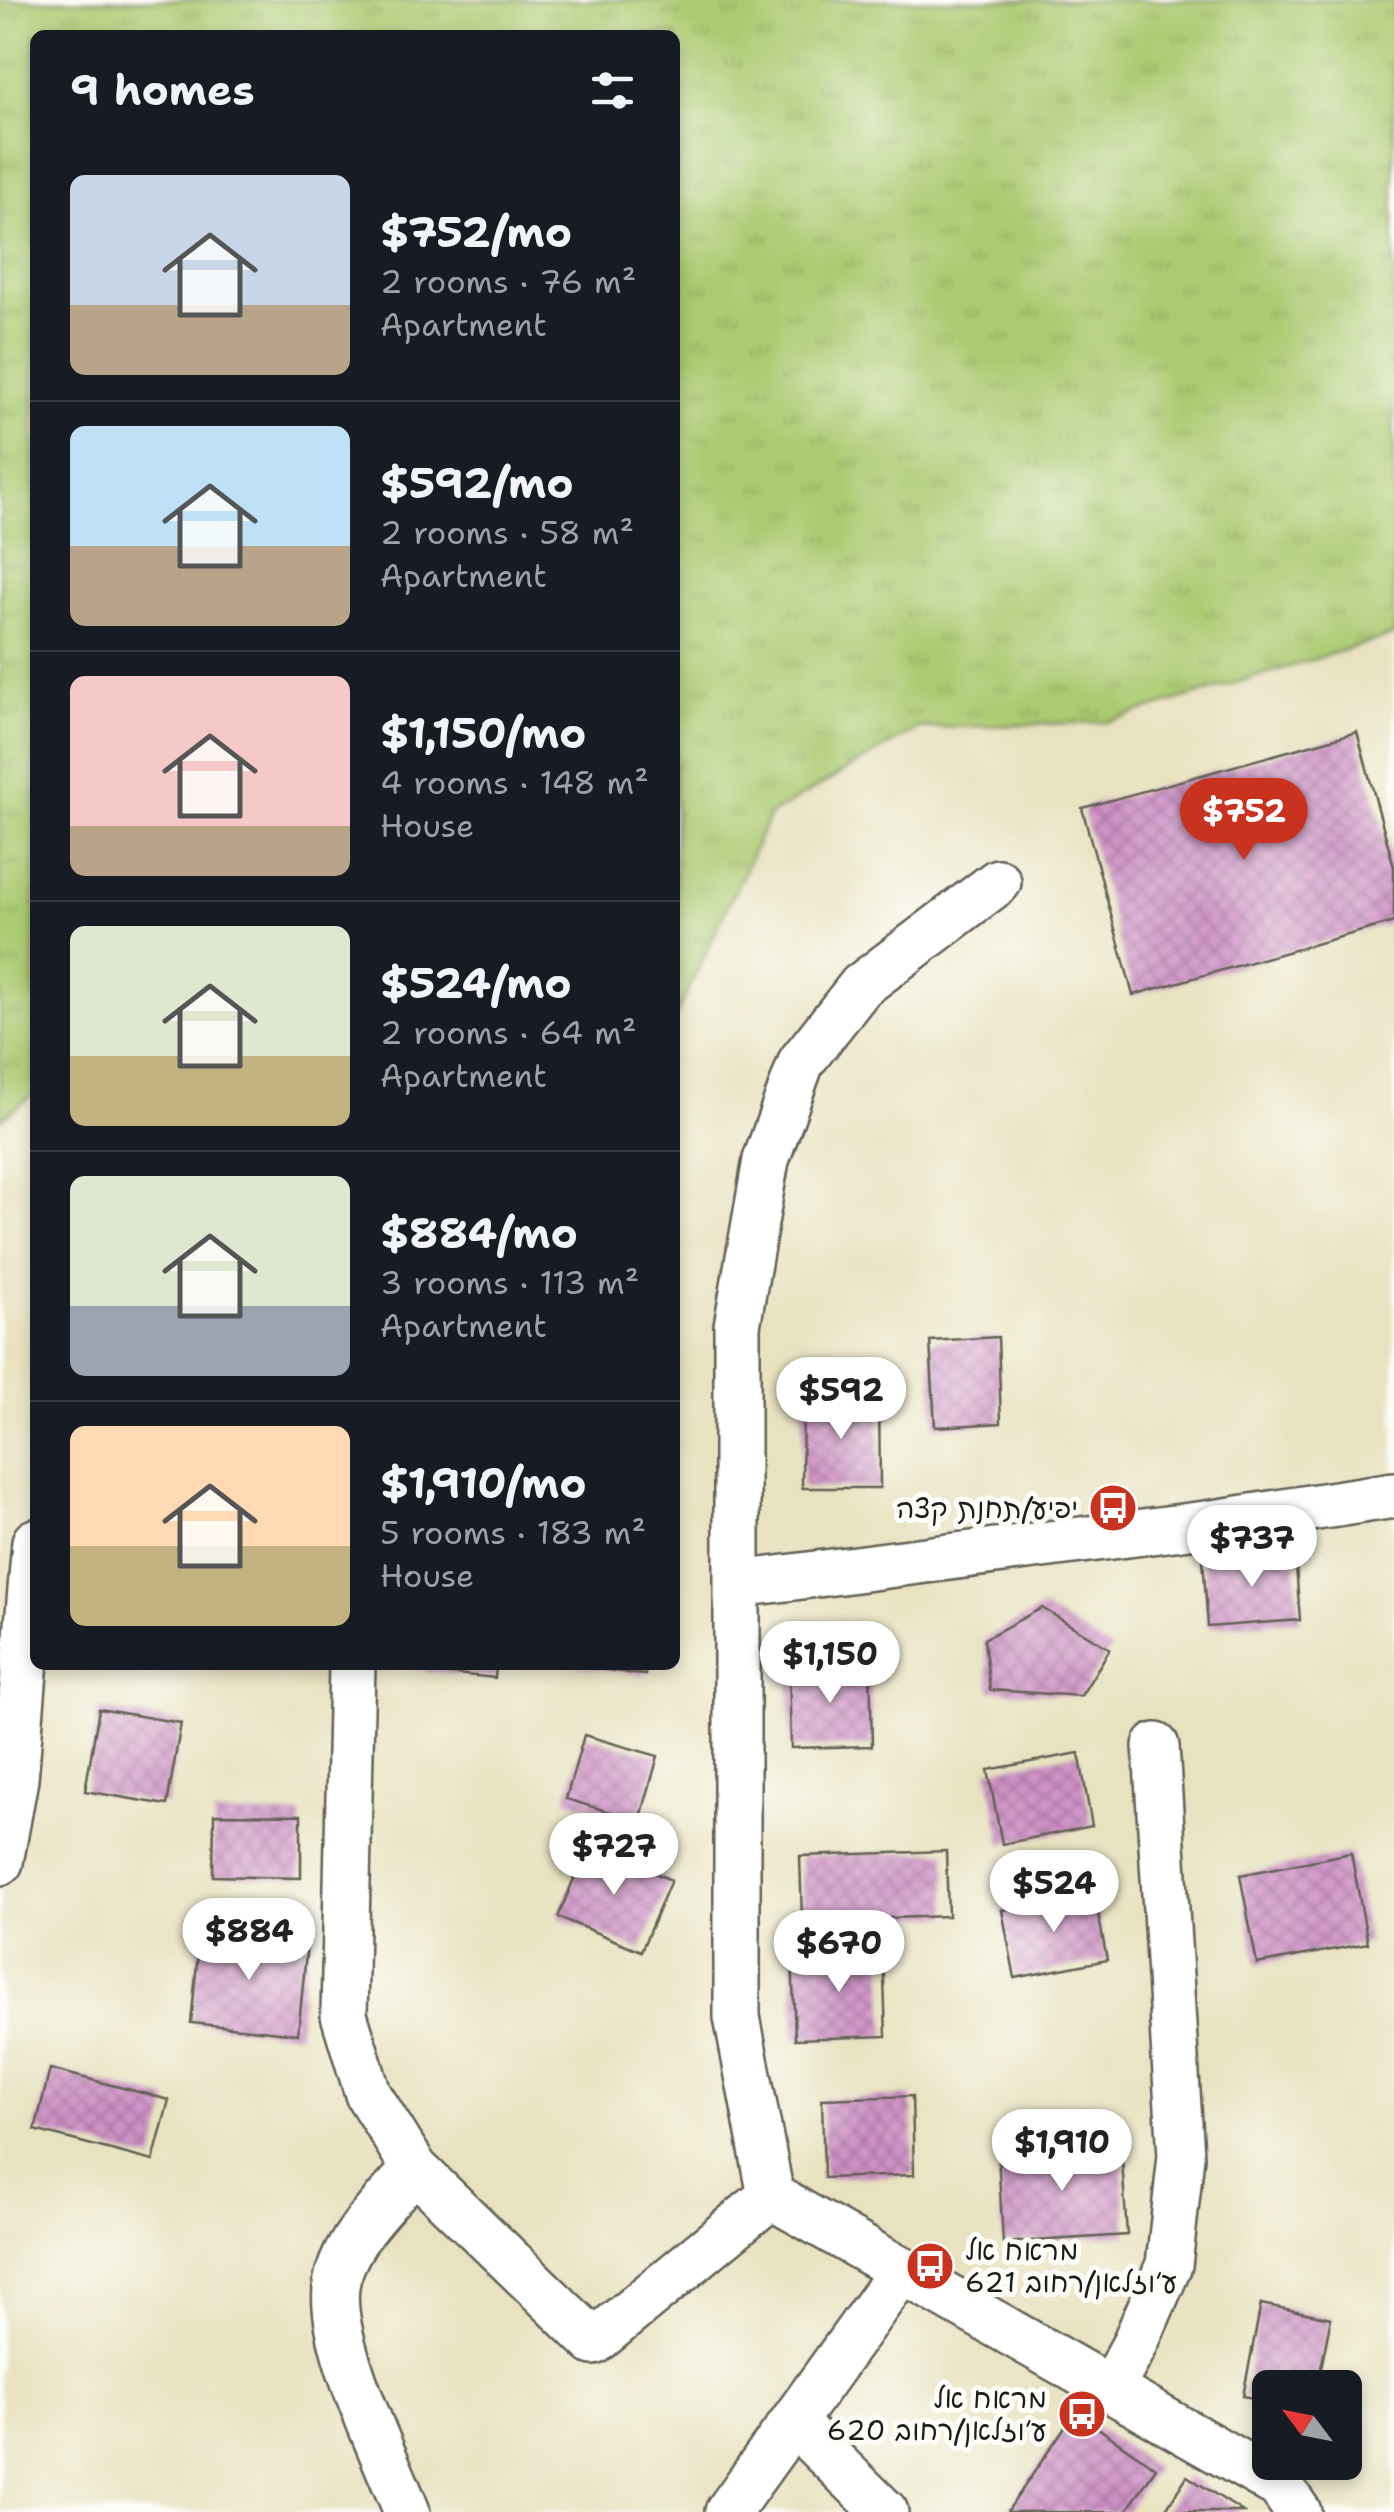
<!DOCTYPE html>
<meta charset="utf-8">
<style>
body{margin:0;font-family:"Shantell Sans","Playpen Sans Hebrew",sans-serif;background:#20242c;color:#f1f3f6;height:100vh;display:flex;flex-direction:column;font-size:38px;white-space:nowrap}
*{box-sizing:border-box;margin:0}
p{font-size:32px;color:#9ea1a6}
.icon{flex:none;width:55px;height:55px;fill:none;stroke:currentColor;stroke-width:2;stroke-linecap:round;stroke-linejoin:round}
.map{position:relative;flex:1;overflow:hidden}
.sheet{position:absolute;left:30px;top:30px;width:650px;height:1640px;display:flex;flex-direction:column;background:#171b24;border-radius:15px;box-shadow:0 5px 15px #0003}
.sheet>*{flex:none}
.needle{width:65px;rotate:302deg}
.tools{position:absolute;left:1252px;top:2370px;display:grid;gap:20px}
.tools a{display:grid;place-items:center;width:110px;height:110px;border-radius:15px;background:#171b24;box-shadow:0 5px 15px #0003;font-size:50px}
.price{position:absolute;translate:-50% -85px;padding:0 22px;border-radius:35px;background:#fff;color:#222;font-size:32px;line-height:65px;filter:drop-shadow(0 2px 5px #0008)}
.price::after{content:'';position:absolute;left:50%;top:60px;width:30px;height:22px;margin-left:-15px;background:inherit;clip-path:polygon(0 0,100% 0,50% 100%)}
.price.on{background:#c8321e;color:#fff}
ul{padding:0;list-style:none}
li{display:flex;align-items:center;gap:30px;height:250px;padding:0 40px}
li+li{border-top:2px solid #363941}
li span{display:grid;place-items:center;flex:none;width:280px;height:200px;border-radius:15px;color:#555}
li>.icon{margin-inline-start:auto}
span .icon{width:120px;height:120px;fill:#fffc;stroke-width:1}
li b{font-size:42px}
h2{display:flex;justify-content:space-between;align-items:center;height:120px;padding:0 40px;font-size:42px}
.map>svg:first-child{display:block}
</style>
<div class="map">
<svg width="1394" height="2512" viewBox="0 0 1394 2512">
<defs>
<pattern id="grass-tufts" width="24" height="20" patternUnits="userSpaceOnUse" patternTransform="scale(2.5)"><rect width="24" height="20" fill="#acca71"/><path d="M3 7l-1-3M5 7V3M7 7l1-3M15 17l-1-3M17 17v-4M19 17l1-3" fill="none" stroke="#93ad61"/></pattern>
<pattern id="building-cross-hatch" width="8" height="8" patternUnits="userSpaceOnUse" patternTransform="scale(2.5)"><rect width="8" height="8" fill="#cf92c6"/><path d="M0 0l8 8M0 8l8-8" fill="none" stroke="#a776a0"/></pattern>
</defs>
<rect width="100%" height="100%" fill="#fdfcf7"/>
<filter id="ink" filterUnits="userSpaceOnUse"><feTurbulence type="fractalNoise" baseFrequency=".01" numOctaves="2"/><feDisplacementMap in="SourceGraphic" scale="20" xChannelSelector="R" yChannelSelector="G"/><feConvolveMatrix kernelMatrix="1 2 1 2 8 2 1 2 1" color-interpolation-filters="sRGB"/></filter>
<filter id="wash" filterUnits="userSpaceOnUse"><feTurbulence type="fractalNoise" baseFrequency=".0048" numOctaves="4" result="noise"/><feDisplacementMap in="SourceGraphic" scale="40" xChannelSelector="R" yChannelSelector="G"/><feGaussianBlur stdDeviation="2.25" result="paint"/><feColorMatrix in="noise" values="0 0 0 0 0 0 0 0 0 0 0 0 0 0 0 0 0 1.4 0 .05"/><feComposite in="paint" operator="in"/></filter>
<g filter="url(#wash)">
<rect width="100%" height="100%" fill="#e8e2c0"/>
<path fill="url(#grass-tufts)" stroke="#647346" stroke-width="2.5" d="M0,0H1394V635L1107,722L919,728L770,815L675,1018V35H35V1093L0,1120Z"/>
<g id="blocks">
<path fill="url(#building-cross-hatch)" d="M1357,732L1394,867V922L1133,995L1082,808Z
M998,1337L1001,1423L935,1427L930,1341Z
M879,1396L880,1488H802L803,1397Z
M1295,1552L1300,1620L1208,1627L1203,1559Z
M1042,1608L1110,1649L1081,1696L990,1690L984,1639Z
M870,1664L872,1746L791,1748L789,1666Z
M424,1665H496L495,1678L423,1671Z
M570,1665H646L645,1675Z
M99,1709L181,1723L167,1805L85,1791Z
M584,1735L658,1756L640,1821L566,1799Z
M1079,1753L1092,1826L1002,1844L988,1770Z
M214,1814L301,1815V1878L213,1876Z
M588,1845L671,1880L641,1951L558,1917Z
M946,1851L948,1916L802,1921L800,1856Z
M1351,1853L1368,1943L1257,1964L1240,1875Z
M1094,1892L1107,1960L1015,1978L1002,1910Z
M200,1933L307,1944L298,2034L191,2023Z
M883,1950L886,2036L795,2039L792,1953Z
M50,2069L169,2100L153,2161L35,2130Z
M912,2096L914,2175L824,2178L822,2099Z
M1121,2145L1127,2235L1003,2243L998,2153Z
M1261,2304L1331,2318L1317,2388H1270V2401L1243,2396Z
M1075,2412L1156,2468L1126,2512H1007Z
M1187,2476L1243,2512H1164Z"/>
</g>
</g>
<g filter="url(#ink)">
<use href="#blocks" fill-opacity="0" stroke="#636155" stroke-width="2.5"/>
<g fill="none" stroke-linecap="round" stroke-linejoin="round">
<g stroke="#636155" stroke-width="50">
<path id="street" d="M998,882L861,986L801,1062L766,1160L737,1326V2017L771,2196L1280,2486L1298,2512
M739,1584L1213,1523L1394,1495
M352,1665L344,2015L368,2094L415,2169L594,2342L771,2196
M0,1862L15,1779L35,1542
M1110,2389L1133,2348L1169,2265L1181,2156L1156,1746
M793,2422L885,2512
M407,2512C385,2455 322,2332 338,2276C350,2234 387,2201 415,2169
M728,2512L902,2270"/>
</g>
<use href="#street" stroke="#fff" stroke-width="45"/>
</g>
</g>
<defs>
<g id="bus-disc" transform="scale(2.5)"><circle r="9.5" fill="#c8321e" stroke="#fdfcf7"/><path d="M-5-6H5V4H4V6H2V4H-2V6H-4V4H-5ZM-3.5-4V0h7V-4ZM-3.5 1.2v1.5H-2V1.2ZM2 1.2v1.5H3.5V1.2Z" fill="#fff"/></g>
</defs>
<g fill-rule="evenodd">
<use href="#bus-disc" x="1113" y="1508"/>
<use href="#bus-disc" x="930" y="2266"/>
<use href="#bus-disc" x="1082" y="2414"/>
</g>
<g text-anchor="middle" stroke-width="10" stroke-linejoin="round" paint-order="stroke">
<g font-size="28" fill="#1c1c1c" stroke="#fdfcf7" text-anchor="end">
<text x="1078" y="1518">יפיע/תחנת קצה</text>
<text x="965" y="2260" text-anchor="start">מראח אל<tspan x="965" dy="32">ע׳וזלאן/רחוב 621</tspan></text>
<text x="1047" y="2408">מראח אל<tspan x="1047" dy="32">ע׳וזלאן/רחוב 620</tspan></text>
</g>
</g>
</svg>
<div class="tools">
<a><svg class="needle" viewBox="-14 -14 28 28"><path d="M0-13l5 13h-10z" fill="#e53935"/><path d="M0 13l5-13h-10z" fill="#9ea1a6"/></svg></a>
</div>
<b class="price on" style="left:1244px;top:863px">$752</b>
<b class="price" style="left:841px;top:1442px">$592</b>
<b class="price" style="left:1252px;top:1590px">$737</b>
<b class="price" style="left:830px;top:1706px">$1,150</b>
<b class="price" style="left:614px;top:1898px">$727</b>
<b class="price" style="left:1054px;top:1935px">$524</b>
<b class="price" style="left:249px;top:1983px">$884</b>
<b class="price" style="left:839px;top:1995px">$670</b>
<b class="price" style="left:1062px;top:2194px">$1,910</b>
<section class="sheet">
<h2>9 homes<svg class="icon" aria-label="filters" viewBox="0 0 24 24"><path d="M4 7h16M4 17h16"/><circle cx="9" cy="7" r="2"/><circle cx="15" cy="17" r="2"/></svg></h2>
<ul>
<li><span style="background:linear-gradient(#c9d6e8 65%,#b9a48a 0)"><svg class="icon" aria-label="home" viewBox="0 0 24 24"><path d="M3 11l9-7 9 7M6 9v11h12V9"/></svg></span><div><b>$752/mo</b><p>2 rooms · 76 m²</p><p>Apartment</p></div></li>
<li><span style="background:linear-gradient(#bfe0f5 60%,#b9a48a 0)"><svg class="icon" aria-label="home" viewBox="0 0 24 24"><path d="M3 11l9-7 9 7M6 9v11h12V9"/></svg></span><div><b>$592/mo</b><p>2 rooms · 58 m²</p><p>Apartment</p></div></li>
<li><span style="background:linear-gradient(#f6c9c9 75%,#b9a48a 0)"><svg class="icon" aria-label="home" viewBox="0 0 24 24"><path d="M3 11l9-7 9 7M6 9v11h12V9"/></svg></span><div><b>$1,150/mo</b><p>4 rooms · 148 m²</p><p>House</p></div></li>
<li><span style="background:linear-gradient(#dfe7d0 65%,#c2b280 0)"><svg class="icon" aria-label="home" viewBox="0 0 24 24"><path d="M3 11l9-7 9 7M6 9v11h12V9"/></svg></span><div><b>$524/mo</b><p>2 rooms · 64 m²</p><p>Apartment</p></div></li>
<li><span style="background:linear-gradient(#dfe7d0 65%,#9aa5b1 0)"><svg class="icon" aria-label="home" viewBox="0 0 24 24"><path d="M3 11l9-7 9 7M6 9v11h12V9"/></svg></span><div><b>$884/mo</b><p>3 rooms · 113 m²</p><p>Apartment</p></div></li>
<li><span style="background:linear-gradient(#ffd9b3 60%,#c2b280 0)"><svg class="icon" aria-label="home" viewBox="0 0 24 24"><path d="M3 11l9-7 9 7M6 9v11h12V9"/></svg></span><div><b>$1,910/mo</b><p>5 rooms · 183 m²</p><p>House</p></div></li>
</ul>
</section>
</div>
